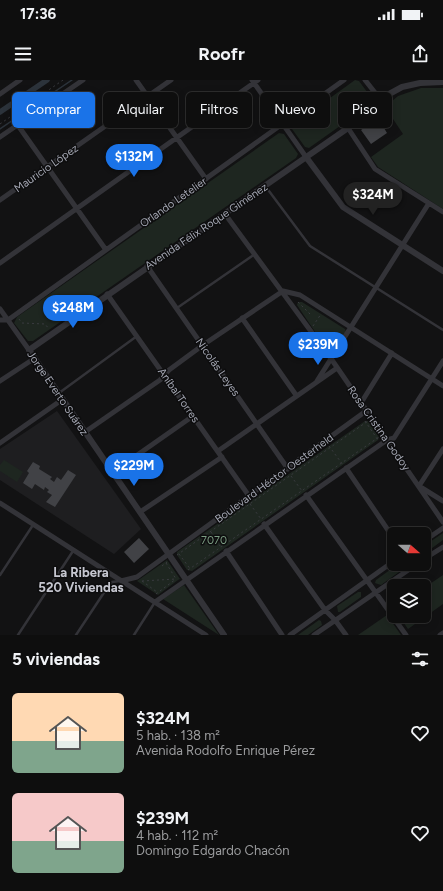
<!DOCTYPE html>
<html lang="es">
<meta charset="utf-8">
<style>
body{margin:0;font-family:Figtree,sans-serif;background:#171717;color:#f1f3f6;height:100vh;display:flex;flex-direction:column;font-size:15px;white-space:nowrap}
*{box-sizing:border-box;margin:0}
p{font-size:13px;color:#9b9c9e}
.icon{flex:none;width:22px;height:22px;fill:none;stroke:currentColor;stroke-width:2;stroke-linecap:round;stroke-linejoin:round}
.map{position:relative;height:555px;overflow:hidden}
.sheet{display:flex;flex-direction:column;background:#0e0e0e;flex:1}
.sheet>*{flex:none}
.top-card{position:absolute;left:12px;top:12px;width:419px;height:36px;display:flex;gap:8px}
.needle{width:26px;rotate:110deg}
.fabs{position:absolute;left:387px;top:447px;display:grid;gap:8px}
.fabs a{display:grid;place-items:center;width:44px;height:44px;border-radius:6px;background:#0e0e0e;box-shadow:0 2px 10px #0003,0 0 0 1px #2e2e2e;font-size:20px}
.price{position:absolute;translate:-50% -34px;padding:0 9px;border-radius:14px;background:#1a73e8;color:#fff;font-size:13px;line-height:26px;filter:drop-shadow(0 1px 2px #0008)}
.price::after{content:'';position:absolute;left:50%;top:24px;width:12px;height:9px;margin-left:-6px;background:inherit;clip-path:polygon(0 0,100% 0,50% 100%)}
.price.selected{background:#222;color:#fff}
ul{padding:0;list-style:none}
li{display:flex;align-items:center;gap:12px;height:100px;padding:0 12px}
li span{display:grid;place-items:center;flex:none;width:112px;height:80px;border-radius:6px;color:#555}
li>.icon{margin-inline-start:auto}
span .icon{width:48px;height:48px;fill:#fffc;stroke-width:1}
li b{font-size:17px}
h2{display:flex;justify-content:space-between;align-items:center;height:48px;padding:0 12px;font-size:17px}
.tag{padding:0 14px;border-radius:6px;background:#0e0e0e;box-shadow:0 2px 10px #0003,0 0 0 1px #2e2e2e;font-size:14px;line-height:36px}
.tag.selected{background:#1a73e8;color:#fff}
.status{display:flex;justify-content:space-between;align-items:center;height:28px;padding:0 20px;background:#0e0e0e;direction:ltr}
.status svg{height:11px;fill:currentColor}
header{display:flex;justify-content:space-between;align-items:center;height:52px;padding:0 12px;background:#0e0e0e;font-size:18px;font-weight:700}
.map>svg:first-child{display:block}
</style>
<div class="status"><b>17:36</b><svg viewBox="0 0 49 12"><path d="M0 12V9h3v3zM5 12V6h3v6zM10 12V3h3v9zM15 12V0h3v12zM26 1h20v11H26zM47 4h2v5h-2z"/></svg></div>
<header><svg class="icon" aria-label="menu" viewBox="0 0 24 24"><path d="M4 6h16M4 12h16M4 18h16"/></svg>Roofr<svg class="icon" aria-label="share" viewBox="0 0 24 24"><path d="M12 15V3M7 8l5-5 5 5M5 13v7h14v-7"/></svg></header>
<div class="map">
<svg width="443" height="555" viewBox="0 0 443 555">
<rect width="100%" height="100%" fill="#121213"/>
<path fill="#1e1e20" d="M57,331L141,449L114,474L0,400V369Z"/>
<path fill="#1e2620" d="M355,0L359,1L373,20L371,24L309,68L305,67L292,49L294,44Z
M421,8H443V129L378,87L371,77L403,54L385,27L398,16Z
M279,53L284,54L298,74L296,78L33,261H28L14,243L17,237Z
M298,222H302L345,249L346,252L333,272L328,271L297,225Z
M365,341H368L379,357L378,360L192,491L187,490L177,475V472Z
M4,380L23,392L17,402L0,391V385Z
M443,453V460L424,474V466Z
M167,480L180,499L178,500L158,515L137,501Z
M398,484H410L381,505L375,503L376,500Z
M443,495V524L408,549L399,536H424V508Z
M184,505L219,555L163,519Z
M358,512H361V517L340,532H338L337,526Z
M387,535L401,555H358Z
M319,540L321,541L322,545L308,555H298Z"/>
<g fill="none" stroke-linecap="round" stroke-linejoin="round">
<path stroke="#2c333b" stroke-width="1.5" d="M0,49L72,0"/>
<path stroke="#2c333b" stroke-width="5.5" d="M0,32L47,0"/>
</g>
<path fill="#414246" d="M378,38L387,53L371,64L361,50Z
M33,382L40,386L39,389L52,397L50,399L54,402L57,397L61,400L68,390L76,395L55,427L46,422L52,415L47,412L49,410L45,407L44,410L35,404L32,409L23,403L29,393L27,391Z
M139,458L149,469L134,483L124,472Z"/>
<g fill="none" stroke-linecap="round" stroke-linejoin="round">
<path stroke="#393a3f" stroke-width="1" stroke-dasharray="2 3" stroke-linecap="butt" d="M0,44L63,0
M298,222L310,234
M19,239L22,243L45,244L49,249
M313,246L321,234
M365,341L378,360
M329,366L343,385
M291,396L302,411
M250,424L261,439
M211,452L222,469
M179,474L191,490
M177,475L368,341
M166,483L176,499
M162,486L167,482
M188,490L379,357
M142,501L176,499
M142,501L157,512
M156,514L176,499"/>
<path stroke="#333338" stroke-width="2.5" d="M266,107L310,166L443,250
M177,228L255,174
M59,313L137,256
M0,495L33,445
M18,555L73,471
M76,555L109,505L112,502L120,501
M134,555L155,522"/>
<path stroke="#333338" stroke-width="5" d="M136,0L206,99
M252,0L306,77
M365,0L380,19
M0,14L20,0
M17,44L106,170
M348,48L375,89L443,132
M0,57L83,0
M0,120L171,0
M225,134L332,280L443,442
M0,183L258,0
M147,186L288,389
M107,214L249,416
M0,229L29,270
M242,238L296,315
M0,240H8L344,0
M0,301L35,278
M317,301L429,123
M361,323L392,273
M85,352L160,300L169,290L203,265L283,211L300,215L443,306
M0,363L63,319
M218,371L337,288
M346,388L394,459
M113,392L193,336
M419,406L443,369
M422,408L443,421
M306,415L406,555
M0,423L206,555
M140,432L222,377
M264,444L325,530L335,540L346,555
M424,461L443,448
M226,471L282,555
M424,479L443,467
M121,501L137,497L366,331
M155,522L387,360L394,358L443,281
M290,555L394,481
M314,555L417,484
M440,555L443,553"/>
<path stroke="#333338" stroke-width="6" d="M306,77L343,127L443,191
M224,555L29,270L348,48L374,29L380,19L402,7L420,3L443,2"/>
</g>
<g text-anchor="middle" stroke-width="3" stroke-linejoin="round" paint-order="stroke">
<g font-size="11" fill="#a4a7b3" stroke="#0d0d0e">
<text transform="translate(46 88) rotate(-35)" y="4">Mauricio López</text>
<text transform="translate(173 122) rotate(-35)" y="4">Orlando Letelier</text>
<text transform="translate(206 146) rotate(-34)" y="4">Avenida Félix Roque Giménez</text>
<text transform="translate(218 287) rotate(55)" y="4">Nicolás Leyes</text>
<text transform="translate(58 313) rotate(56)" y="4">Jorge Everto Suárez</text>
<text transform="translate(179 315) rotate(55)" y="4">Aníbal Torres</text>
<text transform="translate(379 348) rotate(55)" y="4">Rosa Cristina Godoy</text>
<text transform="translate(274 398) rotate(-36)" y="4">Boulevard Héctor Oesterheld</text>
</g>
<g font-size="11" fill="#7c9d83" stroke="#0d0d0e">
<text x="214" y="464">7070</text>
</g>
<g font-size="13" font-weight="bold" fill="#c5c6cf" stroke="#0d0d0e">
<text x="81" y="497">La Ribera<tspan x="81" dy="15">520 Viviendas</tspan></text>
</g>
</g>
</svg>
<div class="fabs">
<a><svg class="needle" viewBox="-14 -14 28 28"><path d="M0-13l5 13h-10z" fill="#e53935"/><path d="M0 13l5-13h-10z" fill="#9b9c9e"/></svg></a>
<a><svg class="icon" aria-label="layers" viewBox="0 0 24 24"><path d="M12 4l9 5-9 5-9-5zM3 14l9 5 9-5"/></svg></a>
</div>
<b class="price" style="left:134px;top:98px">$132M</b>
<b class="price selected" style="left:373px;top:136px">$324M</b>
<b class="price" style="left:73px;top:249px">$248M</b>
<b class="price" style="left:318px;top:286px">$239M</b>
<b class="price" style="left:134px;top:407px">$229M</b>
<div class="top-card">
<a class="tag selected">Comprar</a>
<a class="tag">Alquilar</a>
<a class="tag">Filtros</a>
<a class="tag">Nuevo</a>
<a class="tag">Piso</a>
</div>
</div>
<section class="sheet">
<h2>5 viviendas<svg class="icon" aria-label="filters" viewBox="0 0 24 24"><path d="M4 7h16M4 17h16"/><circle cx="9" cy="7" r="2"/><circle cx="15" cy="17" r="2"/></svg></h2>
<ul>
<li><span style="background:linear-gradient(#ffd9b3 60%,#7fa58c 0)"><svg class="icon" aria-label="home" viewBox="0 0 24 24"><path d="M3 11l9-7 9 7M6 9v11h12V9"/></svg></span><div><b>$324M</b><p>5 hab. · 138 m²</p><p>Avenida Rodolfo Enrique Pérez</p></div><svg class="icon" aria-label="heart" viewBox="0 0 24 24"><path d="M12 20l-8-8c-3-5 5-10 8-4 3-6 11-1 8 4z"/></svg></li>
<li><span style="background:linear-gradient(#f6c9c9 60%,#7fa58c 0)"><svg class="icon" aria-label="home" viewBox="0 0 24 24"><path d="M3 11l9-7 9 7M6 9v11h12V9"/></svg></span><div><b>$239M</b><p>4 hab. · 112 m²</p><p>Domingo Edgardo Chacón</p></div><svg class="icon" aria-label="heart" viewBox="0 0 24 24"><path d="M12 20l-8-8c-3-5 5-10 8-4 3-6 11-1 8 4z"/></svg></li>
</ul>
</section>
